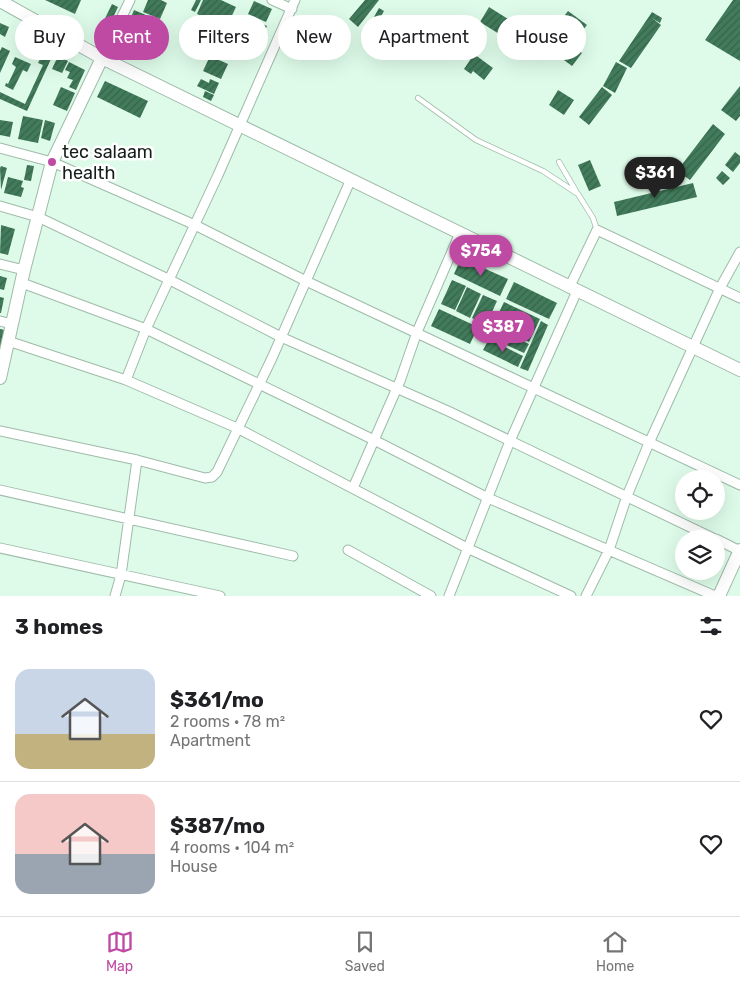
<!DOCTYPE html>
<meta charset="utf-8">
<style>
body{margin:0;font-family:Rubik,sans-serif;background:#f2f2f2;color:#202124;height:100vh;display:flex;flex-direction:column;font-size:19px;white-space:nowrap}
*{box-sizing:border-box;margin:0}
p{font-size:16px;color:#757577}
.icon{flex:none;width:28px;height:28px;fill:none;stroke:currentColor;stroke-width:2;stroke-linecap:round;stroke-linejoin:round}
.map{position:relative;height:596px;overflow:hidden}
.panel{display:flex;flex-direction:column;background:#fff;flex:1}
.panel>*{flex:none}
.guide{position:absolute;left:15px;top:15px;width:710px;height:45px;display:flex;gap:10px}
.buttons{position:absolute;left:675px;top:470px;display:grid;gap:10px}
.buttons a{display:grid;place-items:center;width:50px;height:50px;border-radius:50%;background:#fff;box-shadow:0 5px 20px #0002;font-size:25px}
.price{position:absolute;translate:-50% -42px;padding:0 11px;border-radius:18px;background:#be4aa3;color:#fff;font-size:16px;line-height:32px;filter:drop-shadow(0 1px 2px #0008)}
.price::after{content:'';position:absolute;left:50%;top:30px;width:15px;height:11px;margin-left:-8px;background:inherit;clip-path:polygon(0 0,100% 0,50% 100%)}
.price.selected{background:#222;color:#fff}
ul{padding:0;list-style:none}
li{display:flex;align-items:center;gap:15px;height:125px;padding:0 15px}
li+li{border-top:1px solid #e0e0e0}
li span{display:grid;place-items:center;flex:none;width:140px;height:100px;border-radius:15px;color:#555}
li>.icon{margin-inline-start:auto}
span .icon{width:60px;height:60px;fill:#fffc;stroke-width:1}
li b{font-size:21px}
h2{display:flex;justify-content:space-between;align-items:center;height:60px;padding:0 15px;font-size:21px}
.tag{padding:0 18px;border-radius:22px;background:#fff;box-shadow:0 5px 20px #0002;font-size:18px;line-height:45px}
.tag.selected{background:#be4aa3;color:#fff}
.menu{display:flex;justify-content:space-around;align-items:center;height:70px;border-top:1px solid #e0e0e0;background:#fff;font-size:14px;color:#757577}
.menu a{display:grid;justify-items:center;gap:2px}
.menu .selected{color:#be4aa3}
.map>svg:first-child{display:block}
</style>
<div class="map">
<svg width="740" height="596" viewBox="0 0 740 596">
<defs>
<pattern id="building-hatch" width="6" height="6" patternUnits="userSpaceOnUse" patternTransform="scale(1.25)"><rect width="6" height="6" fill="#427b5b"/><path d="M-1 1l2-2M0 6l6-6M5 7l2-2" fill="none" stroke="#36644a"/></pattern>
</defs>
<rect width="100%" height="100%" fill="#defbe9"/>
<path fill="url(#building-hatch)" d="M45,0H81L75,14Z
M148,0H161L167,3L160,19L143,12Z
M196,0H201L195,12L191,10Z
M203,0H221L236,7L226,28L197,14Z
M365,0H379L358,27L349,19Z
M733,0H740V61L705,40Z
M254,1L272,9L266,22L248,14Z
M112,4L118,7L104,36L98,33Z
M489,7L513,22L504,37L480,22Z
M379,8L384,11L379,20L374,17Z
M134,10L158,20L152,35L128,24Z
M568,11L587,25L577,37L566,29L564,31L557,25Z
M652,12L662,18L660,23L652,18L661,25L631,68L619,61Z
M246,17L267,26L258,44L238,35Z
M0,23L9,27L5,37L0,34Z
M127,28L140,34L132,50L120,44Z
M446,28L465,41L455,57L448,52L450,48L438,41Z
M563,39L582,53L572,66L553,52Z
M53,42L60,46L54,58L46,53Z
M2,47L10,51L0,73V51Z
M29,48L41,53L39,58L27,52Z
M474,54L493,68L484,80L473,71L471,74L464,69Z
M42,55L51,59L27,111L0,99V92L25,104L43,65L38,63Z
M58,56L68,61L62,73L52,69Z
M210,56L228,64L221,79L203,71Z
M15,57L31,64L27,72L23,70L13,90L5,86L6,83L8,84L16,67L12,64Z
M69,62L85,70L76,90L69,87L73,80L67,78L70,72L65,70Z
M616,62L627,68L615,93L603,86Z
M201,79L209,83L210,79L219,83L214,94L197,86Z
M105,81L148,101L140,118L97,97Z
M740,86V116L736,121L721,110Z
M61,87L75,93L67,111L53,105Z
M602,87L612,95L589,125L579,117Z
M558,90L574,100L564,115L549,105Z
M205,91L214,95L211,101L203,97Z
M23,116L43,120L38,143L18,139Z
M0,120L13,122L10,137L0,135Z
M45,120L55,123L50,141L41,138Z
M713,124L725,134L690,180L677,171Z
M735,152L740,156V163L733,172L725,165Z
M590,160L601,186L589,191L578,165Z
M27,165L34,166L31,181L24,180Z
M1,166L7,168L1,190L0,168Z
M722,171L730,178L723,185L716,178Z
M8,177L23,181L21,187L24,188L21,197L4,193Z
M693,183L697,197L617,216L614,202Z
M1,225L15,229L8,255L0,253Z
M461,258L508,279L500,296L454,274Z
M0,276L7,278L4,290L0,289Z
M452,280L466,286L455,310L441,304Z
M514,282L557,303L549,319L506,299Z
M467,287L481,294L470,318L456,311Z
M483,295L497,301L486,325L472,318Z
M0,297L4,298L1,313H0Z
M504,302L540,319L529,342L493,325Z
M439,309L478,327L470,344L431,326Z
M541,321L548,325L528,371L520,368Z
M494,328L529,344L524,353L489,337Z
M0,329L5,330L1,347H0Z
M489,339L523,356L518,367L483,350Z"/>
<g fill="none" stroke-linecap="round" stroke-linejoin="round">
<g stroke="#9fbaa9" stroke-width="6">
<path id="lane" d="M418,98L476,140L543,171L578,194L593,218L597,230
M559,162L576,191"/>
</g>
<g stroke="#9fbaa9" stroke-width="11">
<path id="street" d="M272,0L292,9
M102,58L130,0
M0,148L52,162L195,225L306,281L740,485
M0,206L38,217L168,279L281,337L448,411L715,539
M0,264L24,270
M22,283L146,329L218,175L295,0
M569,288L597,230L740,298
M0,321L12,324
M8,341L126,380L237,428L467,548L571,596
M126,380L146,329L374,440L488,498L715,596
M0,431L137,460
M353,488L400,381L417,332L460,233
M0,490L293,556
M716,539L740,551
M0,548L220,596
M348,550L431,596
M115,596L121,575L137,460L205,478L212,477L217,472L272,358L351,179
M449,596L510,441L577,291
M586,596L609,550L627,496L649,443L720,288L740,252"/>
</g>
<g stroke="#9fbaa9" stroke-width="14">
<path id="secondary" d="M0,1L102,58L740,370
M0,378L24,270L52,162L102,58
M719,596L740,550"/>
</g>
<use href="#lane" stroke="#fff" stroke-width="4.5"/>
<use href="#street" stroke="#fff" stroke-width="9"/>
<use href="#secondary" stroke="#fff" stroke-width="12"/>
</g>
<circle fill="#be4aa3" stroke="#fff" stroke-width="2" cx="52" cy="162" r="5"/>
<g text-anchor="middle" stroke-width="5" stroke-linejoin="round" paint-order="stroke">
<g font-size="18" fill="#141e18" stroke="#fff" text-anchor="start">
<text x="62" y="158">tec salaam<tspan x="62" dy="21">health</tspan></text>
</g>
</g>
</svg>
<div class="buttons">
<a><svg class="icon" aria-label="locate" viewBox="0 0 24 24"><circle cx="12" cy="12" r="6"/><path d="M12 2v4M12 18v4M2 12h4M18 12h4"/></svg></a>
<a><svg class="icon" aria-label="layers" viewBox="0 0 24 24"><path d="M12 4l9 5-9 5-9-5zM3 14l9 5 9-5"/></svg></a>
</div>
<b class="price selected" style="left:655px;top:199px">$361</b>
<b class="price" style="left:481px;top:277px">$754</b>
<b class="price" style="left:503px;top:353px">$387</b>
<div class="guide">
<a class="tag">Buy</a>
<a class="tag selected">Rent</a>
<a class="tag">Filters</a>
<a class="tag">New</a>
<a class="tag">Apartment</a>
<a class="tag">House</a>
</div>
</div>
<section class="panel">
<h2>3 homes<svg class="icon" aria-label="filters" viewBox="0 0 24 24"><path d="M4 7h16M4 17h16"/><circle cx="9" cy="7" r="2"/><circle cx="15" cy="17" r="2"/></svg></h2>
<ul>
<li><span style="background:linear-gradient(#c9d6e8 65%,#c2b280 0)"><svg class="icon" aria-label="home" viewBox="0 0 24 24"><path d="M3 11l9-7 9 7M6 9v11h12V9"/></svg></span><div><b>$361/mo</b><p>2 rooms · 78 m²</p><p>Apartment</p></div><svg class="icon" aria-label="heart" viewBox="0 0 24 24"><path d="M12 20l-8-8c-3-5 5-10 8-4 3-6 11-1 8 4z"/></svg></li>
<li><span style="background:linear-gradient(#f6c9c9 60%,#9aa5b1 0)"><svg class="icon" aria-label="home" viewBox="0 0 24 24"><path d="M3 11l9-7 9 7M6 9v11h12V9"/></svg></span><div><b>$387/mo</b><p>4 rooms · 104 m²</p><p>House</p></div><svg class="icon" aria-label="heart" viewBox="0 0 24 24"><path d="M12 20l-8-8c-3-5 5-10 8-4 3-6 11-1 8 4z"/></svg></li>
</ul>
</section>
<nav class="menu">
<a class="selected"><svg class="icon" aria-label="map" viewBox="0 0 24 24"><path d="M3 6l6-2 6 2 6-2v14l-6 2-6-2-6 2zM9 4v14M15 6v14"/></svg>Map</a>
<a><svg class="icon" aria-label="saved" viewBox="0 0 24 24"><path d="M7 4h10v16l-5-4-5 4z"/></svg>Saved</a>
<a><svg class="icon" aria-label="home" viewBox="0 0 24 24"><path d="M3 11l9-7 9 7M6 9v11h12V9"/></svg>Home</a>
</nav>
